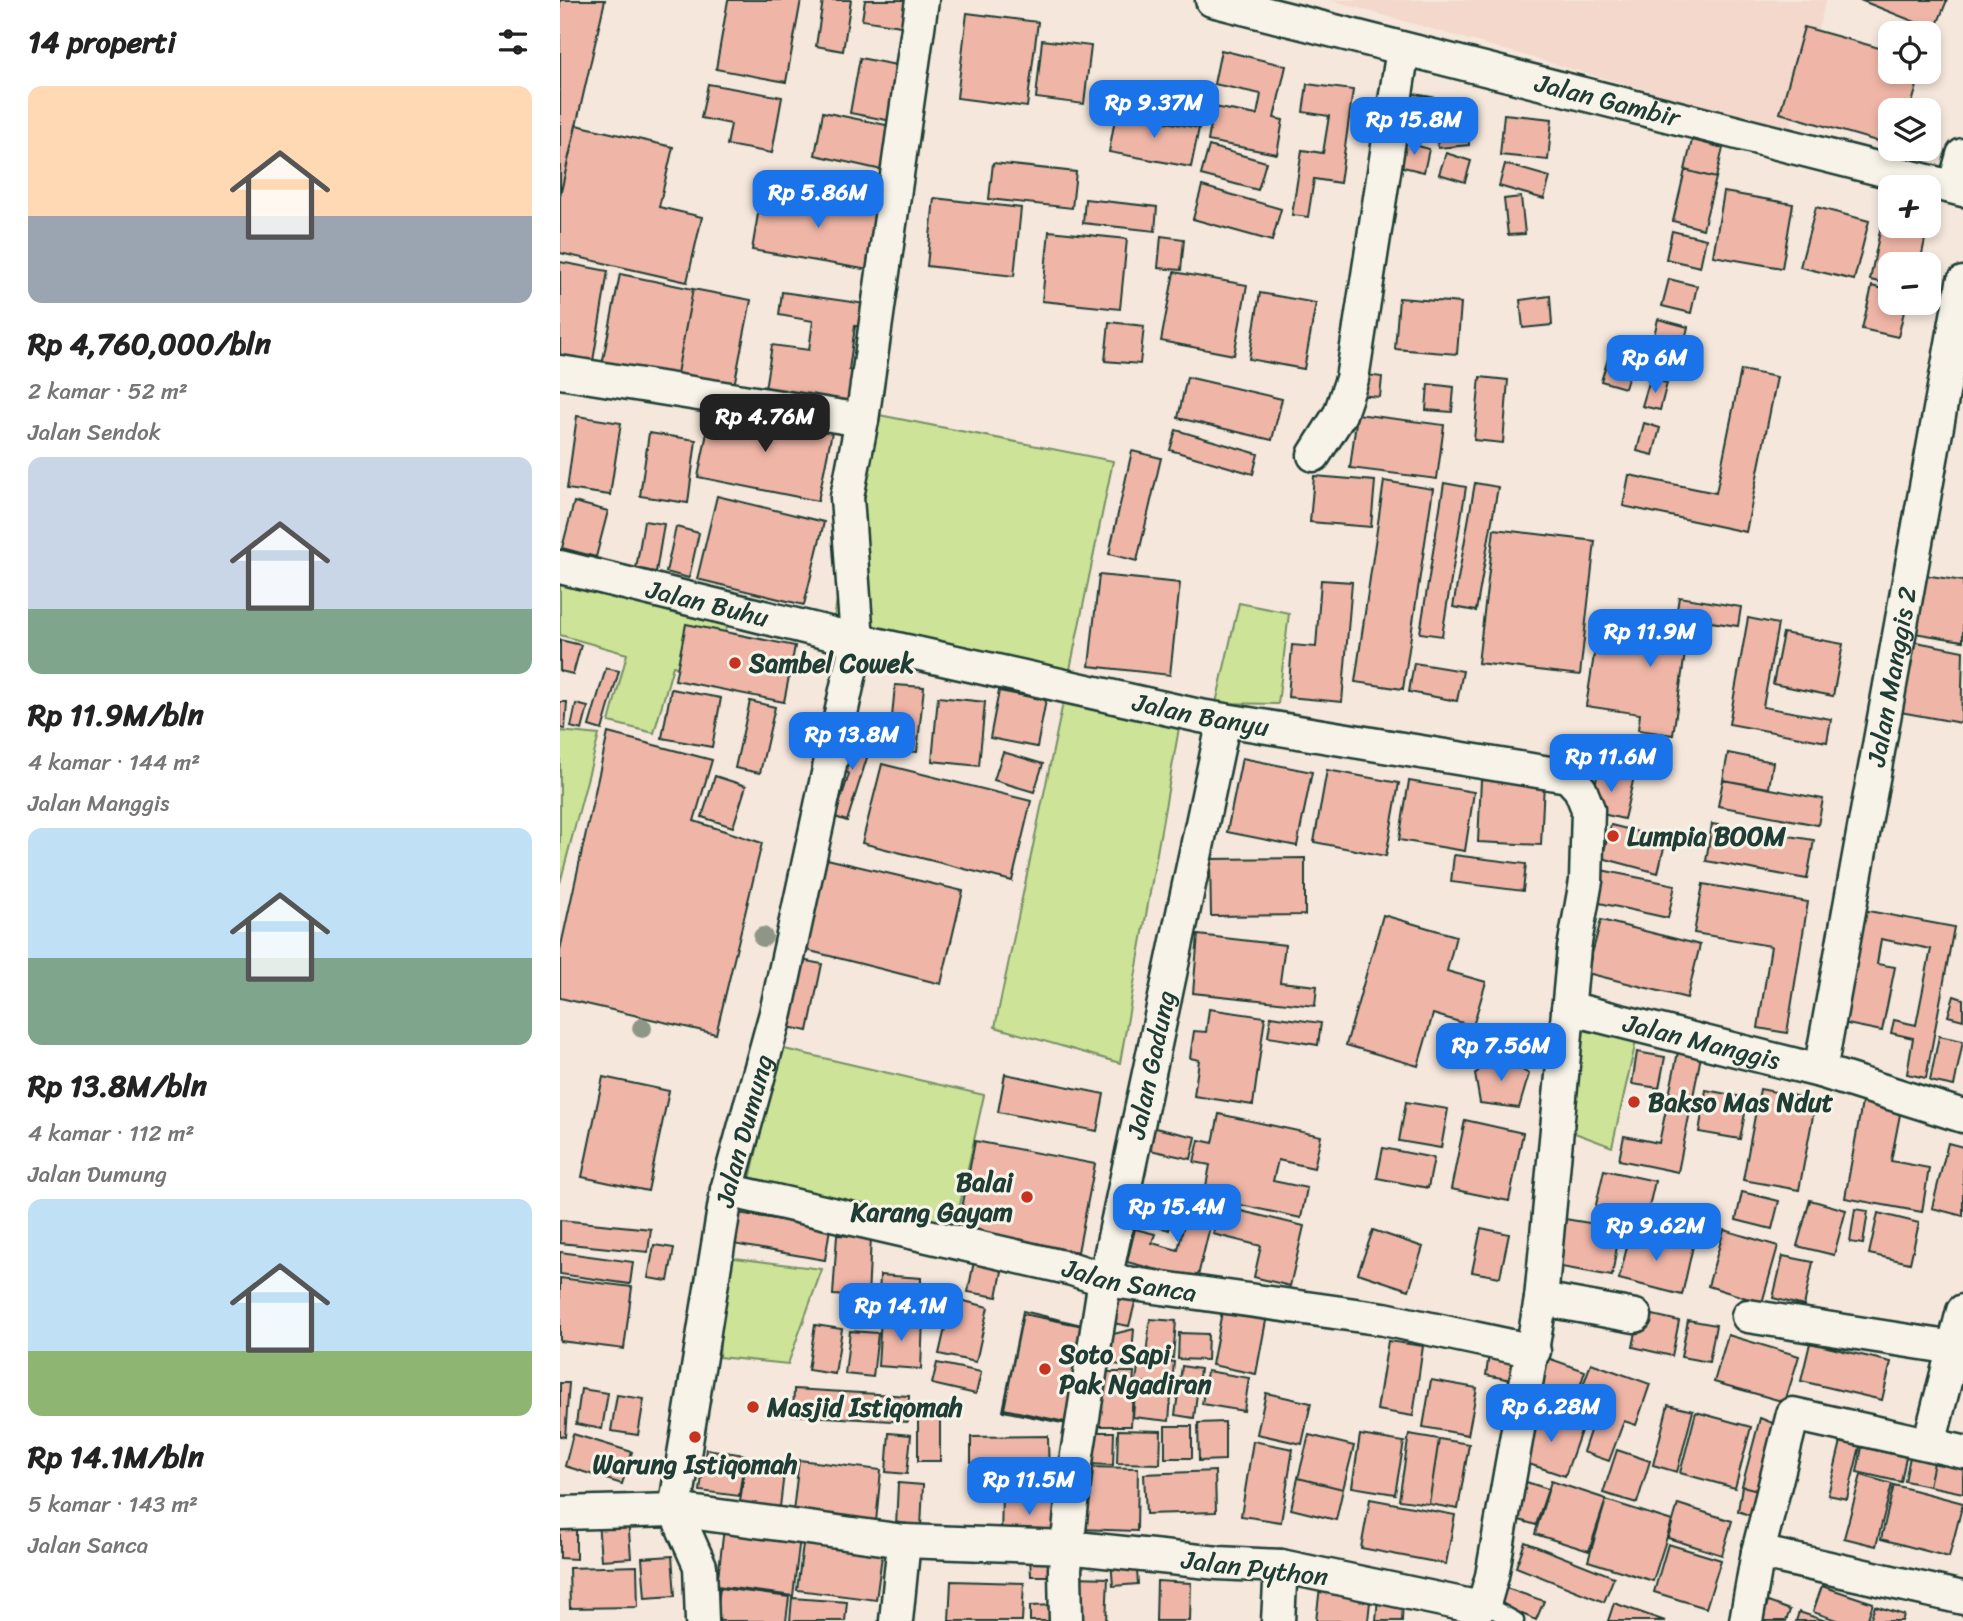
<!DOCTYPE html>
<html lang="id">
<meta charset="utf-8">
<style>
body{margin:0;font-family:Sriracha,sans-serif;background:#f6f6f6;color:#222;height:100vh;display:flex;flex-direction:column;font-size:26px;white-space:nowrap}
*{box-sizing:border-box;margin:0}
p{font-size:23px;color:#767676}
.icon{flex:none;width:38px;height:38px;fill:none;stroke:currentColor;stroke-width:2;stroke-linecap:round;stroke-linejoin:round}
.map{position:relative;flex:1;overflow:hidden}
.side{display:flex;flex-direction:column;background:#fff;width:560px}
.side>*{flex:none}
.fabs{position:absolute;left:1318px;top:21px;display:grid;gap:14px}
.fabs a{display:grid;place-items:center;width:63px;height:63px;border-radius:14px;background:#fff;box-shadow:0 4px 10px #0003;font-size:35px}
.price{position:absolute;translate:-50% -60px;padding:0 16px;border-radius:14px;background:#1a73e8;color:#fff;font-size:23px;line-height:46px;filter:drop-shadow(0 2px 4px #0008)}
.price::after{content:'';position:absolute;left:50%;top:42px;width:21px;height:16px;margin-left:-10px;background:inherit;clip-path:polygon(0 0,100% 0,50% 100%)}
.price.selected{background:#222;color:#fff}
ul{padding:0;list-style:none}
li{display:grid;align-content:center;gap:14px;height:371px;padding:0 28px}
li span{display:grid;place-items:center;height:217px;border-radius:14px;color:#555}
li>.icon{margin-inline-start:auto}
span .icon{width:126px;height:126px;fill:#fffc;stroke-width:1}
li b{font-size:30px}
h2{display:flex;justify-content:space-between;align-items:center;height:84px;padding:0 28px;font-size:30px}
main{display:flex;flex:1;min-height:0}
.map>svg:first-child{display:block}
</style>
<main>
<section class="side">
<h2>14 properti<svg class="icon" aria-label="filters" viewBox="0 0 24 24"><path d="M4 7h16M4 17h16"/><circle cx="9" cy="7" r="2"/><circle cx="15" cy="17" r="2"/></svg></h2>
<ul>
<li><span style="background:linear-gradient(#ffd9b3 60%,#9aa5b1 0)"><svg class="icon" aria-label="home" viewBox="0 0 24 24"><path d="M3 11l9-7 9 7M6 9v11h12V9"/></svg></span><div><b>Rp 4,760,000/bln</b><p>2 kamar · 52 m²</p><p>Jalan Sendok</p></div></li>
<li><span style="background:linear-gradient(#c9d6e8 70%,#7fa58c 0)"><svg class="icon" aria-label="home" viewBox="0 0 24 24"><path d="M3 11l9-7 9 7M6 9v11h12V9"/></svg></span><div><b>Rp 11.9M/bln</b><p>4 kamar · 144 m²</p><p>Jalan Manggis</p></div></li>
<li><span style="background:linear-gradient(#bfe0f5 60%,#7fa58c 0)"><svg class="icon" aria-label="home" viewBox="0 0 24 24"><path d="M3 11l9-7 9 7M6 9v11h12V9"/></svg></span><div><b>Rp 13.8M/bln</b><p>4 kamar · 112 m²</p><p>Jalan Dumung</p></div></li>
<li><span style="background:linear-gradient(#bfe0f5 70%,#8fb573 0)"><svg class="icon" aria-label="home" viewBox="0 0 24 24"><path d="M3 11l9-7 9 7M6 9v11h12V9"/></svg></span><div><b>Rp 14.1M/bln</b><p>5 kamar · 143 m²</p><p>Jalan Sanca</p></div></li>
</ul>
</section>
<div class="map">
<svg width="1403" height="1621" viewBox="0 0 1403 1621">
<rect width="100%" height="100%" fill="#f5e7db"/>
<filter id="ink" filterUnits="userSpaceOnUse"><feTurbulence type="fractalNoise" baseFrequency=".0143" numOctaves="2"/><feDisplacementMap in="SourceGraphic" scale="14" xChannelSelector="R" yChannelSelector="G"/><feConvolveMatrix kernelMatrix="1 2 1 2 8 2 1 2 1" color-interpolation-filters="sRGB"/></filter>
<g filter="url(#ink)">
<path fill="#f3d8cb" d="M770,0H1266L1229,131Z"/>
<path fill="#cde398" stroke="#769066" stroke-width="2" d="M309,413L553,461L508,679L622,711L560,1063L435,1027L508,679L271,635Z
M0,574L170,613L155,677L113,666L94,733L49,722L67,654L0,635Z
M679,603L729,613L718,704L656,703Z
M0,731L39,735L0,883Z
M1012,1026L1077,1037L1052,1147L999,1127Z
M220,1048L424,1095L392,1241L188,1188Z
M167,1257L262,1269L228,1364L159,1357Z"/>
<path fill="#efb6a7" stroke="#1f3d34" stroke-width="2" d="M0,0H45L0,196Z
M168,0H241L226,82L156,69Z
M263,0H291L283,51L256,46Z
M305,0H358L354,28L302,20Z
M1300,0H1387L1375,30Z
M407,13L478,22L467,107L397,98Z
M1244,27L1330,51V72H1361L1350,110H1330V145L1220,113Z
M482,40L531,46L524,104L476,98Z
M661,50L726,66L714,118L723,120L717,154L648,141L654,107L697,115L701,94L654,84Z
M300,58L347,67L337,122L290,113Z
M148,84L222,97L212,153L167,145L171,124L141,118Z
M747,84L793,90L780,183L754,179L748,217L732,215L742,150L763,153L769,116L743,112Z
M844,92L877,98L872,122L840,116Z
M263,112L331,126L322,170L255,155Z
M556,113L639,128L631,167L549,152Z
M944,114L992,119L988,160L940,155Z
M908,119L909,145L878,148L876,121Z
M16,125L113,147L99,207L142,217L127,282L0,253V196Z
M1132,140L1163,148L1156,178L1125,170Z
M844,142L869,149L864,172L839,166Z
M649,146L706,162L698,190L641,175Z
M886,153L911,161L905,182L879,174Z
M433,163L516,172L512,208L429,199Z
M945,164L990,177L984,199L939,186Z
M1125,170L1156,178L1143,229L1113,221Z
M642,186L721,209L712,241L633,219Z
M202,190L324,210L315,271L192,250Z
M1164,192L1233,204L1222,268L1153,256Z
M961,197L965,234L948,235L944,199Z
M374,198L461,208L454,276L367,266Z
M525,199L597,207L595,231L523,223Z
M1256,207L1309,221L1294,280L1240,267Z
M1322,221L1330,223V226L1367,230L1360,264H1330V284L1310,280Z
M489,231L567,239L560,309L482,301Z
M1112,231L1146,239L1140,267L1106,259Z
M601,236L624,239L621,270L598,268Z
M0,262L48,271L31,373L0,367Z
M614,272L687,285L674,355L601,341Z
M60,274L133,289L115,384L41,370Z
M1109,279L1137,286L1131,313L1102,306Z
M1312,286L1330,291V303H1346L1338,337L1302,329Z
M133,289L191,300L172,396L115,384Z
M222,292L306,304L302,327L295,326L289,370L305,373L299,410L204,395L212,345L249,350L253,321L219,315Z
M700,293L756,303L744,369L689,359Z
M990,296L992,325L963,328L960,300Z
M839,298L901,303L897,354L835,349Z
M1098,319L1128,327L1117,372L1087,364Z
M549,322L584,326L580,364L545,361Z
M1052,346L1076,352L1065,388L1041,381Z
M1181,370L1217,377L1186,532L1063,506L1069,475L1156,493Z
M800,374L822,377L820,397L798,395Z
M627,377L722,399L712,440L618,418Z
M920,377L948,380L943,443L914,440Z
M1090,379L1107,383L1100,410L1082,406Z
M868,384L894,387L892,412L866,410Z
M152,408L272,432L258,501L138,477Z
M797,414L884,425L877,479L790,468Z
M17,416L61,423L50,495L7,489Z
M1084,423L1100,428L1093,455L1077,451Z
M616,430L698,454L693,474L610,450Z
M89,433L136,440L128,503L80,496Z
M572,451L601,458L577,561L549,554Z
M754,476L815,481L811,527L750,522Z
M824,481L873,489L843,689L795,682Z
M884,483L906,487L882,636L860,633Z
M915,483L938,487L916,611L893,607Z
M157,496L264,522L244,605L137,579Z
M14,502L48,511L36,557L2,548Z
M84,521L104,524L96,572L76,569Z
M116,527L139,533L129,578L106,572Z
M934,529L1035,541L1020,675L918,663Z
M1358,574L1403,581V641L1348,632Z
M539,575L620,583L610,675L529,666Z
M761,580L792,582L782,702L728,697L732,645L756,647Z
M1119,597L1181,607L1178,626L1130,619L1113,735L1078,730L1080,714L1026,706L1037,636L1111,648Z
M1188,618L1218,624L1203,707L1271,719L1267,742L1169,724Z
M126,624L235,646L224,702L115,680Z
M1223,633L1283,644L1273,696L1213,684Z
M1341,639L1403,651L1401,723L1329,710Z
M0,640L21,645L13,674L0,671Z
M854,663L903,671L897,701L849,692Z
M46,668L59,671L42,730L29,726Z
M335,685L364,687L357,752L329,750Z
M111,689L161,698L152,747L102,738Z
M439,691L486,700L477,747L430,738Z
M378,697L425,702L419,766L372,761Z
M190,701L215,707L200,773L175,768Z
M0,702H7L5,729L0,728Z
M16,704L28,707L22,730L11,727Z
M48,733L152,760L134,821L202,843L156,1034L0,998V950Z
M287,734L312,742L287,821L275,817L289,774L281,768Z
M443,752L483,764L474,792L434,780Z
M1168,753L1213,762L1209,788L1163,780Z
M682,758L752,772L737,846L667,832Z
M322,764L471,801L452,881L302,843Z
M1039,768L1074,777L1064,819L1029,811Z
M767,770L839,783L826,856L754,842Z
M155,776L186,786L173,827L142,817Z
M921,780L984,782L981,845L918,842Z
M1163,780L1263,799L1258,825L1158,806Z
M849,781L914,792L905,851L839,840Z
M1152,824L1254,840L1247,879L1146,861Z
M1051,825L1106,839L1098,873L1042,858Z
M894,855L966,864L963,891L891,882Z
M745,858V915L651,916L650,859Z
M267,859L403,891L381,984L246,950Z
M1041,870L1115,885L1108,918L1035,902Z
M1143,884L1248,902L1227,1033L1198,1028L1211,946L1134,933Z
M1303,910L1394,927L1366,1078L1347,1074L1353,1038L1331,1033L1334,1020L1356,1025L1371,949L1321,939L1317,964L1335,967L1322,1031L1282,1023Z
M823,915L896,936L887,971L926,982L913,1026L873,1014L858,1066L786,1045Z
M1041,920L1140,945L1127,998L1027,973Z
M638,935L725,945L720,982L757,986L755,1006L633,993Z
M236,959L262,964L248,1031L222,1026Z
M1394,996L1403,999V1020L1388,1016Z
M649,1009L705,1017L693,1105L634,1096L639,1060L630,1058L634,1031L646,1032Z
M711,1016L761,1023L758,1045L708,1037Z
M1379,1036L1403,1041L1394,1086L1370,1081Z
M1077,1052L1105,1057L1099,1088L1072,1084Z
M1118,1052L1141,1056L1118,1172L1059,1160L1064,1136L1099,1143Z
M935,1054L969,1074L959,1108L920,1103L915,1074Z
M445,1074L544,1094L537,1131L438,1112Z
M43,1077L109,1091L88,1191L22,1177Z
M1200,1089L1256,1100L1239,1190L1183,1180Z
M1146,1090L1188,1098L1180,1139L1139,1132Z
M1303,1097L1342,1104L1331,1161L1369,1168L1362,1212L1285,1198Z
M846,1102L888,1109L881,1148L839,1141Z
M659,1114L761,1136L754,1168L718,1160L713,1181L747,1188L741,1218L644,1197L650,1165L634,1162L639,1140L653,1143Z
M905,1120L963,1133L949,1201L891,1189Z
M595,1128L636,1137L631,1159L590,1150Z
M415,1141L535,1164L518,1252L398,1229Z
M1388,1143L1403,1147V1216L1372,1208Z
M823,1148L874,1158L868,1188L817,1178Z
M1044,1170L1095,1181L1086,1220L1035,1209Z
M591,1190L619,1199L609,1230L580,1221Z
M1182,1192L1219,1201L1212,1229L1176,1220Z
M631,1195L656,1202L637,1280L567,1262L575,1229L595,1234L592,1243L618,1250Z
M1250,1200L1286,1210L1274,1255L1237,1246Z
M660,1206L744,1226L730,1286L694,1277L701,1246L653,1234Z
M1295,1209L1308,1211L1303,1244L1290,1242Z
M178,1213L270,1228L265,1260L173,1244Z
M1318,1213L1359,1223L1350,1263L1309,1254Z
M1005,1219L1060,1228L1052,1276L996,1266Z
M0,1220L91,1229L88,1252L0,1243Z
M921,1228L949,1234L940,1277L912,1272Z
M813,1230L863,1247L849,1290L798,1273Z
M1164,1230L1218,1246L1202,1303L1148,1286Z
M1071,1231L1133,1246L1122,1295L1059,1279Z
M277,1235L311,1237L308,1297L273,1295Z
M94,1245L114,1248L108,1281L88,1278Z
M0,1252L73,1262L70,1284L0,1274Z
M1223,1256L1253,1262L1244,1306L1213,1298Z
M414,1261L443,1266L437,1297L408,1292Z
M320,1275L361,1278V1299L319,1296Z
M0,1278L72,1287L64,1349L0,1341Z
M551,1287L578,1291L569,1326L547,1322Z
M392,1298L428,1307L416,1362L379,1354Z
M664,1301L708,1310L696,1374L652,1365Z
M463,1311L526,1326L507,1424L443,1411Z
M1080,1312L1119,1321L1112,1356L1073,1347Z
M463,1314L523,1326L505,1422L444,1409Z
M321,1317L363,1319L361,1369L318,1366Z
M590,1319L616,1321L613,1358L586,1356Z
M1128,1320L1156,1325L1149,1362L1121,1357Z
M255,1325L282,1329L275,1374L248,1370Z
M574,1329L571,1365L543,1364L545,1336Z
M290,1331L318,1333L313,1377L285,1374Z
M619,1333L648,1334L647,1360L618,1359Z
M1168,1335L1239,1356L1225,1402L1154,1382Z
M828,1341L863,1346L853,1416L817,1410Z
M1250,1343L1331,1362L1322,1400L1241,1381Z
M929,1354L955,1359L951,1380L926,1375Z
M982,1356L1025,1371L1012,1411L969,1397Z
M579,1358L614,1362L612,1385L576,1382Z
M377,1363L421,1372L416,1394L372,1384Z
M1031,1363L1090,1384L1076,1425L1064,1421L1049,1461L1023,1452L1038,1407L1018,1400Z
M622,1366L640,1369L634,1418L615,1415Z
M647,1371L689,1378L684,1411L642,1404Z
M537,1372H574L571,1426H528Z
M871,1380L917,1388L908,1435L863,1427Z
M576,1382L612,1385L609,1421L573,1417Z
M0,1383H9L5,1437L0,1436Z
M21,1389L48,1393L42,1429L16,1424Z
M234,1389L349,1396L348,1422L233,1415Z
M706,1393L751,1403L742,1444L697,1434Z
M57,1395L84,1399L78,1435L51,1431Z
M1108,1405L1133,1411L1117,1472L1093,1465Z
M977,1411L1022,1428L1005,1476L960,1461Z
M1136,1412L1191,1427L1175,1488L1120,1473Z
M358,1415H380V1461H358Z
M1200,1418L1225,1428L1206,1492L1182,1486Z
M665,1422V1460L639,1461L638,1423Z
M605,1426H632V1458H605Z
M1284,1429L1303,1434L1287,1499L1268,1495Z
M558,1430L601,1431L600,1464L557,1463Z
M525,1432H554L553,1465L524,1464Z
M329,1433L351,1435L347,1474L326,1472Z
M13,1434L72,1452L62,1484L5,1466Z
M849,1434L879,1439L869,1504L839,1500Z
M749,1435L794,1446L783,1489L738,1478Z
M800,1435L844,1442L835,1494L792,1487Z
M488,1436L489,1486L411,1487V1437Z
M879,1439L909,1444L898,1509L869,1504Z
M693,1441L733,1449L721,1522L681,1516Z
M1302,1447L1346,1457L1341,1482L1297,1472Z
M1352,1447L1376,1453L1369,1486L1345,1481Z
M146,1449L185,1455L179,1496L140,1491Z
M1057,1450L1090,1461L1077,1503L1043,1493Z
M1376,1453L1403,1458V1493L1369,1486Z
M239,1460L321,1470L316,1522L233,1512Z
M185,1467L224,1473L220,1507L180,1502Z
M521,1467L578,1468L577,1531L519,1529Z
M655,1471L656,1512L586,1514L584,1474Z
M1301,1475L1332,1484L1316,1546L1284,1538Z
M738,1478L783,1489L776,1520L731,1509Z
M957,1479L988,1489L976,1525L946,1516Z
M991,1481L1046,1499L1029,1551L975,1534Z
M338,1483L363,1485L361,1528L336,1526Z
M1334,1485L1403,1503L1389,1557L1321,1539Z
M1182,1486L1206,1492L1199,1519L1178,1511Z
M442,1489H496L495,1545L441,1544Z
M810,1499L895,1515L886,1564L801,1548Z
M1046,1500L1112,1521L1093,1581L1028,1561Z
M1118,1504L1172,1521L1162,1555L1108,1538Z
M68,1519L71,1558L41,1560L38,1521Z
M165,1520L241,1529L233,1596L157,1586Z
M0,1521L16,1522V1559L0,1558Z
M245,1530L324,1541L316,1600L237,1590Z
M965,1542L1054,1577L1044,1602L956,1567Z
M1108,1544L1161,1560L1146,1608L1094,1592Z
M494,1554V1576H471L470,1555Z
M112,1556L115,1596L85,1598L82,1558Z
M576,1558L578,1584L553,1586L551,1560Z
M77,1566L78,1607L10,1608L9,1568Z
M514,1577L548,1578L546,1621H512Z
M391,1581L464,1583L462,1621H389Z
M597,1581L631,1583L630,1621H596Z
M1262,1586L1313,1603L1307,1621H1279L1253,1612Z
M760,1587L811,1592L808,1621H756Z
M160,1588L229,1597L226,1621H156Z
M946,1588L984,1601L976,1620L941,1605Z
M818,1597L843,1600L842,1621H816Z
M232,1598L287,1602L285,1621H230Z
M1208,1602L1230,1610L1226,1621H1201Z
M1054,1603L1105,1621H1048Z
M495,1605V1621H470V1606Z
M1315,1606L1344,1615L1342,1621H1310Z
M1239,1612L1266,1621H1236Z"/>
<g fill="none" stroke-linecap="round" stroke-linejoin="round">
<g stroke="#1f3d34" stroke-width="21">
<path id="lane" d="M924,1604L955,1621"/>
</g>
<g stroke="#1f3d34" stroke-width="37">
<g id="street">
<path id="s1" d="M652,0L1403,190"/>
<path d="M1394,187L1403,155"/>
<path d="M0,372L302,420"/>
<path d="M754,455L780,414L792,379L843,49"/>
<path id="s2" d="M0,567L297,640L640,716L1008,776L1020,789L1028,809L1026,881L1014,948L981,1299L932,1576L924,1604L916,1607L721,1566L658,1563L507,1547L344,1541L115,1510L0,1513"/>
<path id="s3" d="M1008,1008L1260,1071L1403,1116"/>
<path id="s4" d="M1260,1071L1403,283"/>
<path id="s5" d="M167,1190L512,1269L545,1280L824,1319L974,1351"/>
<path d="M981,1299L1075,1316"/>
<path d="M1188,1316L1394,1348"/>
<path d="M1369,1444L1403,1311"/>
<path d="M1198,1552L1403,1598"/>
<path id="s6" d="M142,1621L140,1566L115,1510L167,1190L216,1013L297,640L287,497L302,420L362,0"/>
<path d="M336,1621L344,1541"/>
<path id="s7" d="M506,1621L505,1569L517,1455L545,1280L664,720"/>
<path d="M718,1621L721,1566"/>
<path d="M1186,1621L1198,1552L1233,1414L1403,1452"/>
</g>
</g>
<use href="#lane" stroke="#f7f3e8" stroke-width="16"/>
<use href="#street" stroke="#f7f3e8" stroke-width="32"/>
</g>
<g fill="#8e9787">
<circle cx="203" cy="937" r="10"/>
<circle cx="82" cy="1028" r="10"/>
</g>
</g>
<g fill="#c8321e" stroke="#f7f3e8" stroke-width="2.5">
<circle cx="175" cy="663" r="7"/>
<circle cx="1053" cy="836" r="7"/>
<circle cx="1074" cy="1102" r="7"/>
<circle cx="467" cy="1197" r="7"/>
<circle cx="485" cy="1369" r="7"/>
<circle cx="193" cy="1407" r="7"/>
<circle cx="135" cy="1437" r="7"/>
</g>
<g text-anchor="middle" stroke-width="6" stroke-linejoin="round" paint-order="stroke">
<g font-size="26" fill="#1f3d34" stroke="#f7f3e8">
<text dy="9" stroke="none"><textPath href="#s1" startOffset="408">Jalan Gambir</textPath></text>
<text dy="9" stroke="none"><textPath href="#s2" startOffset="152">Jalan Buhu</textPath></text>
<text dy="9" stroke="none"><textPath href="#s4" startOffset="401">Jalan Manggis 2</textPath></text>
<text dy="9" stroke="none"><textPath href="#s2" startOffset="658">Jalan Banyu</textPath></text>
<text dy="9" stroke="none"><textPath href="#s3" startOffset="138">Jalan Manggis</textPath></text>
<text dy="9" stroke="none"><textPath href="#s7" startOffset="564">Jalan Gadung</textPath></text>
<text dy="9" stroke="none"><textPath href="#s6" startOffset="502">Jalan Dumung</textPath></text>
<text dy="9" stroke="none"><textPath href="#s5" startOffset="413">Jalan Sanca</textPath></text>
<text transform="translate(695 1568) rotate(7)" y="9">Jalan Python</text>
</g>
<g font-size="26" font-weight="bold" fill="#1f3d34" stroke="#f7f3e8" text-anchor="start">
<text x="189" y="672">Sambel Cowek</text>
<text x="1067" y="845">Lumpia BOOM</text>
<text x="1088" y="1111">Bakso Mas Ndut</text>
<text x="453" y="1191" text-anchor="end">Balai<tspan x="453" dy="30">Karang Gayam</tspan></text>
<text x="499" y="1363">Soto Sapi<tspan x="499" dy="30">Pak Ngadiran</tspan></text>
<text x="207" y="1416">Masjid Istiqomah</text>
<text x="135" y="1473" text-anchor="middle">Warung Istiqomah</text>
</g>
</g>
</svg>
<div class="fabs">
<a><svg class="icon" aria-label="locate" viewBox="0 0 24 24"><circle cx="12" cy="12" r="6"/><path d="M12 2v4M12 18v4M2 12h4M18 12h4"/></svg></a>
<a><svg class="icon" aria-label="layers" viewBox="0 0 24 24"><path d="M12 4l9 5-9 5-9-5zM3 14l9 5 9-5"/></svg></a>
<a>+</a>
<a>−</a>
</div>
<b class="price" style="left:594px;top:140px">Rp 9.37M</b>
<b class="price" style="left:854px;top:157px">Rp 15.8M</b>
<b class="price" style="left:258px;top:230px">Rp 5.86M</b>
<b class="price" style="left:1095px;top:395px">Rp 6M</b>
<b class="price selected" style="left:205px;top:454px">Rp 4.76M</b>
<b class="price" style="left:1090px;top:669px">Rp 11.9M</b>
<b class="price" style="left:292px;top:772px">Rp 13.8M</b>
<b class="price" style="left:1051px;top:794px">Rp 11.6M</b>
<b class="price" style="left:941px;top:1083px">Rp 7.56M</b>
<b class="price" style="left:617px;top:1244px">Rp 15.4M</b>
<b class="price" style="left:1096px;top:1263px">Rp 9.62M</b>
<b class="price" style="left:341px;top:1343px">Rp 14.1M</b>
<b class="price" style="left:991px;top:1444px">Rp 6.28M</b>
<b class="price" style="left:469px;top:1517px">Rp 11.5M</b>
</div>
</main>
